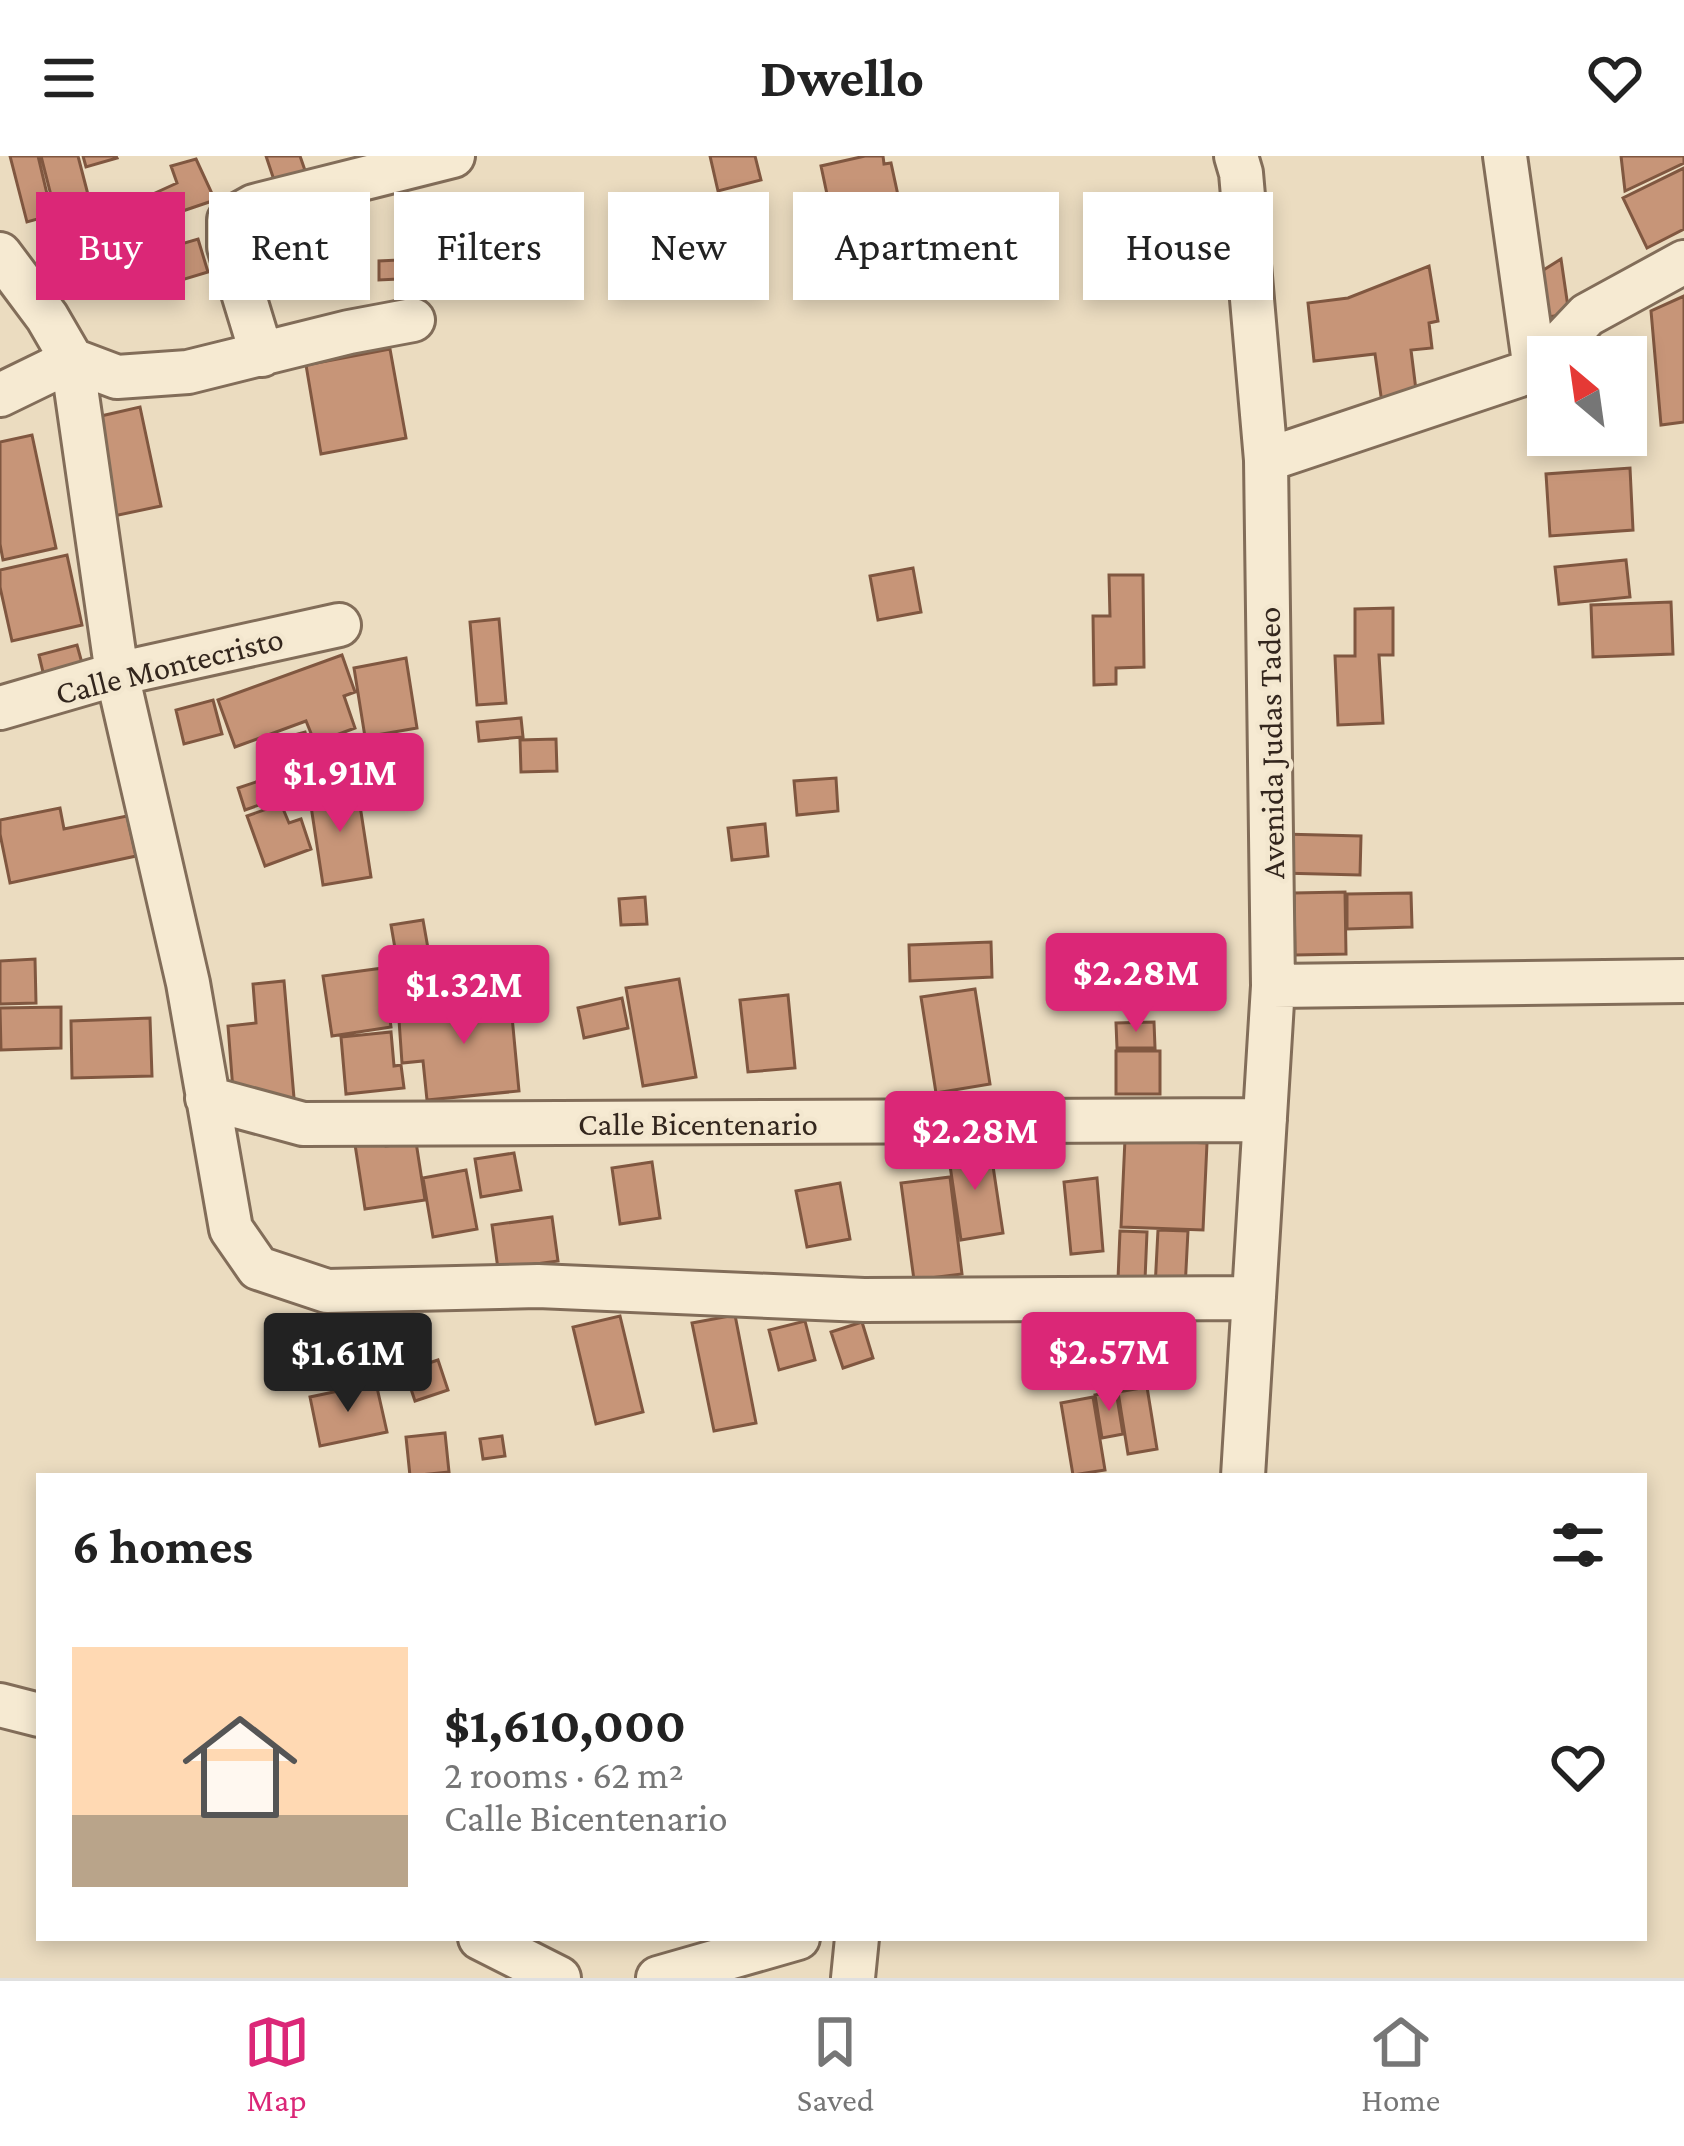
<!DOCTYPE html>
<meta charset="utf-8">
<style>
body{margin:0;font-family:"Crimson Pro",serif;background:#f2f2f2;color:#222;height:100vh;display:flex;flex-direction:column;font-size:45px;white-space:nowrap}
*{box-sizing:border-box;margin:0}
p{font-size:39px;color:#767676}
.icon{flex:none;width:66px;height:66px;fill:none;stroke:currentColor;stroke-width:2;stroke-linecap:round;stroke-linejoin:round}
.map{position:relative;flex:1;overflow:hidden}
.side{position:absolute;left:36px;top:1317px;width:1611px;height:468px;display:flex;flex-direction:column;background:#fff;border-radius:0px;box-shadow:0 6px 18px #0003}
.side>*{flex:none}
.guide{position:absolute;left:36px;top:36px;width:1614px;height:108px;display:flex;gap:24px}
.needle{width:78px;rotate:331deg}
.tools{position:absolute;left:1527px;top:180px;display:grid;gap:24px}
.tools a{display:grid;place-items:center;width:120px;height:120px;border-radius:0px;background:#fff;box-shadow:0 6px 18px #0003;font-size:60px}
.price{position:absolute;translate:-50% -102px;padding:0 27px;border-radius:12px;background:#db2777;color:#fff;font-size:39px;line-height:78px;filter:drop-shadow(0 3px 6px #0008)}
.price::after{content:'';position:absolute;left:50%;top:72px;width:36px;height:27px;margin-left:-18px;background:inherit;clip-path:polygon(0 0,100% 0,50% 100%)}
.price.on{background:#222;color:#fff}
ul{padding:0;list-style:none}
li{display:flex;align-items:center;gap:36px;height:300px;padding:0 36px}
li span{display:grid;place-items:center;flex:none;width:336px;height:240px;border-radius:0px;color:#555}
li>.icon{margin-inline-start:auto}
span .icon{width:144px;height:144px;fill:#fffc;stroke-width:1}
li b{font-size:51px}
h2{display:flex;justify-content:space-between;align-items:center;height:144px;padding:0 36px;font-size:51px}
.chip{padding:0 42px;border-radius:0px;background:#fff;box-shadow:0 6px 18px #0003;font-size:42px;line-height:108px}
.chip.on{background:#db2777;color:#fff}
header{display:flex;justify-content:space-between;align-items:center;height:156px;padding:0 36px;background:#fff;font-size:54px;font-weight:700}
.tab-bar{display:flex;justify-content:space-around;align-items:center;height:168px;border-top:3px solid #e0e0e0;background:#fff;font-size:33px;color:#767676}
.tab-bar a{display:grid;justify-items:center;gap:6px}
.tab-bar .on{color:#db2777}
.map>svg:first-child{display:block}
</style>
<header><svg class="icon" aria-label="menu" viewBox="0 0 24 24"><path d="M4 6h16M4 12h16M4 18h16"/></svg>Dwello<svg class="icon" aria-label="heart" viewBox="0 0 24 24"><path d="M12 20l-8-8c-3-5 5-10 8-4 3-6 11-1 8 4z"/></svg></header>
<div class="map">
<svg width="1684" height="1822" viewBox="0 0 1684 1822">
<rect width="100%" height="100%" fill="#ebdcc0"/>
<path fill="#c79578" stroke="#805740" stroke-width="3" d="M10,0H38L52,59L27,66Z
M41,0H78L92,54L57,63Z
M83,0H116L117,2L86,11Z
M266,0H300L308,23L277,33Z
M710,0H755L761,24L718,35Z
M865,0H883L884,8L891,7L907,81L849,94L848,87L838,90L821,10Z
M1621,0H1684V7L1625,35Z
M196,3L215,44L162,62L153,38L177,27L171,10Z
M1684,12V73L1647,92L1623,42Z
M148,71L167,127L122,142L103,86Z
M198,83L208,116L175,126L164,93Z
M78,91L87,124L59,132L49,99Z
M1561,103L1569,158L1533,163L1526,125Z
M398,104V123L379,124V105Z
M1429,110L1438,165L1429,167L1432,192L1411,194L1417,242L1382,247L1375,198L1314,205L1308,147L1348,142Z
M339,114L360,119L357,130L336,125Z
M1684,140V266L1661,269L1651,155Z
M390,193L406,282L321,298L306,209Z
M140,251L161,350L109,361L88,263Z
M32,279L56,392L3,404L0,388V286Z
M1630,312L1633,374L1550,380L1546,318Z
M67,399L82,469L12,485L0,431V414Z
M1626,404L1630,441L1559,448L1555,411Z
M913,412L921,456L878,464L870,420Z
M1109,419H1143L1144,511L1116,512V528L1094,529L1093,460H1110Z
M1671,446L1673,498L1593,501L1591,449Z
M1393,452V499H1379L1383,567L1338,569L1335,500H1355V453Z
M499,463L506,547L477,549L470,466Z
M77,489L85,518L46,529L39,499Z
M342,499L355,536L344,540L355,572L315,587L306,565L235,591L218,544Z
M406,502L417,572L365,581L354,512Z
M213,544L222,578L184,588L176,554Z
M521,562L523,581L479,585L477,566Z
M305,576L321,631L277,644L261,588Z
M556,583L557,615L521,616L520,584Z
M836,622L838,655L797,659L794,625Z
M262,624L270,645L245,654L238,632Z
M357,630L371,721L323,729L309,637Z
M281,648L289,667L301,663L311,693L265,710L247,660Z
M60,652L64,673L127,660L136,700L10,727L0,678V664Z
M765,668L768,700L732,704L728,672Z
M1281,678L1361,680L1360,719L1280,717Z
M1345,736L1346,798L1295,799L1294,737Z
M1411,737L1412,771L1347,773V738Z
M645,741L647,768L621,769L619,743Z
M423,764L429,798L397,804L391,769Z
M991,786L992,821L910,825L909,789Z
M35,803L36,847L0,848V805Z
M383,812L391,871L332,880L323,820Z
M679,823L696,921L643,930L626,832Z
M284,825L294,942L234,947L228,870L256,867L253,828Z
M975,833L990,928L936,937L921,841Z
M451,836V844L510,839L519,935L427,944L423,905L402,907L399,864L437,860L435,837Z
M788,839L795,912L748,916L740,844Z
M622,842L628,872L584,882L578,852Z
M61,851V892L1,894L0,852Z
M150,862L152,920L72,922L71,865Z
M1154,866L1155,892H1117L1116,867Z
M391,876L394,910L401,909L404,932L346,938L341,881Z
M1116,895H1160V938H1116Z
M384,978L386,990L416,986L425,1044L365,1053L354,982Z
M1125,983L1207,987L1203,1074L1121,1071Z
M990,990L1003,1077L961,1084L948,996Z
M514,997L521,1034L481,1041L475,1003Z
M652,1006L660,1062L620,1068L612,1012Z
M466,1014L477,1073L433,1081L423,1022Z
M950,1021L962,1118L914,1124L901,1027Z
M1097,1022L1103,1095L1071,1098L1064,1026Z
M840,1027L850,1083L807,1091L796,1035Z
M552,1061L558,1105L498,1113L492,1069Z
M1158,1074L1188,1075L1185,1133L1155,1132Z
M1120,1075L1147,1076L1145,1124L1118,1123Z
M355,1152L358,1159L379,1152L387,1177L364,1185L376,1221L349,1231L343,1213L314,1223L304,1193L337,1182L330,1160Z
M735,1159L756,1267L714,1275L692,1167Z
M620,1160L643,1256L596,1268L573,1171Z
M805,1165L815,1204L779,1214L769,1174Z
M862,1166L873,1202L843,1212L831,1176Z
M1182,1189V1230L1127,1231V1190Z
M438,1204L448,1234L415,1245L405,1215Z
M376,1227L387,1276L320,1290L310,1241Z
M1147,1231L1157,1293L1128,1298L1118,1236Z
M1116,1235L1123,1278L1102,1282L1095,1239Z
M1093,1241L1105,1314L1073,1319L1061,1247Z
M445,1277L449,1316L410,1320L406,1281Z
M502,1280L505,1300L483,1303L480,1283Z"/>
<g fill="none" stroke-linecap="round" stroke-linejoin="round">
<g stroke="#826d59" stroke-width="48">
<path id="minor" d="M1236,0L1241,17L1266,304L1273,830L1243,1320
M1505,0L1535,214
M0,98L47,161L72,204L117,518L188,827L231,1073L258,1112L327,1135L538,1130L864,1144L1254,1142
M262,199L229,91V64L254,50L453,0
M0,239L72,204L117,221L188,216L349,176L413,164
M1266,304L1535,214L1587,159L1684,106
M0,552L117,518L339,469
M1273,830L1684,825
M207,942L303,968L1265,964
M0,1549L39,1559
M480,1782L559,1822
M658,1822L798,1782
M853,1822L857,1782"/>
</g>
<use href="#minor" stroke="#f6ead2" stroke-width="42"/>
</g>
<g text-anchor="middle" stroke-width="9" stroke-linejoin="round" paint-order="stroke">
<g font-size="33" fill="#33261d" stroke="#f3e7cf">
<text transform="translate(169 509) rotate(-14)" y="12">Calle Montecristo</text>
<text transform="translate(1270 587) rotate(-91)" y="12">Avenida Judas Tadeo</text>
<text x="698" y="979">Calle Bicentenario</text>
</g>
</g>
</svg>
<div class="tools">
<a><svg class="needle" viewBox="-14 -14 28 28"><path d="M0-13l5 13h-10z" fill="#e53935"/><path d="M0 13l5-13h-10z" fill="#767676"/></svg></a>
</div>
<b class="price" style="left:340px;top:679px">$1.91M</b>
<b class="price" style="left:1136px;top:879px">$2.28M</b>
<b class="price" style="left:464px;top:891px">$1.32M</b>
<b class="price" style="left:975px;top:1037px">$2.28M</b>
<b class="price" style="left:1109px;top:1258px">$2.57M</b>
<b class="price on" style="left:348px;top:1259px">$1.61M</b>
<div class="guide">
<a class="chip on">Buy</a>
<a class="chip">Rent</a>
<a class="chip">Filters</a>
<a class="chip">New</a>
<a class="chip">Apartment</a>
<a class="chip">House</a>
</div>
<section class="side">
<h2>6 homes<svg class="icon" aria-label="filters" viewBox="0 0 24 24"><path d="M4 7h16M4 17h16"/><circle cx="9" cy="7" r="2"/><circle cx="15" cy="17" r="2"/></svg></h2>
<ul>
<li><span style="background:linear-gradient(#ffd9b3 70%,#b9a48a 0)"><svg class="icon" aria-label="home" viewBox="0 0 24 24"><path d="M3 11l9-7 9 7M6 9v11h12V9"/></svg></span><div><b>$1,610,000</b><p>2 rooms · 62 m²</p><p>Calle Bicentenario</p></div><svg class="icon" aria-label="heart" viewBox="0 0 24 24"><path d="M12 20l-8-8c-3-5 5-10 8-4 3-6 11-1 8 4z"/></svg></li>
</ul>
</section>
</div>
<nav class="tab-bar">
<a class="on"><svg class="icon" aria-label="map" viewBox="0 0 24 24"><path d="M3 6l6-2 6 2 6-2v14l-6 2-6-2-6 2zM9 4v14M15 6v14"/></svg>Map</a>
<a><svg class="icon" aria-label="saved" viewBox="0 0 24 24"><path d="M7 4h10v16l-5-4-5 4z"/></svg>Saved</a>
<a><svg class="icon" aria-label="home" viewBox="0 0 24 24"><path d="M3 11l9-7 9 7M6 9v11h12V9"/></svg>Home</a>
</nav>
